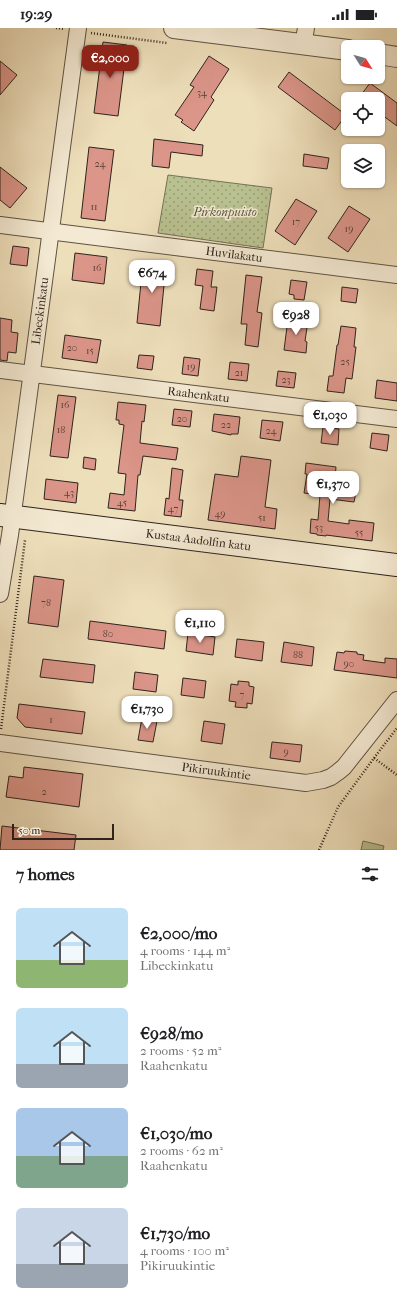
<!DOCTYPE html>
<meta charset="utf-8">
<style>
body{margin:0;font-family:"IM FELL French Canon",serif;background:#f2f2f2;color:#202124;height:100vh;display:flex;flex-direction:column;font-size:15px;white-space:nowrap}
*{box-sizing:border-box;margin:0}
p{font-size:13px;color:#757577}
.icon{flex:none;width:22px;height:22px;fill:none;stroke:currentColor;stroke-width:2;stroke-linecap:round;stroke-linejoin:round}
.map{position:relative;height:822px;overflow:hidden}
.drawer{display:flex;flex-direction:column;background:#fff;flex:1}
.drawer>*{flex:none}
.needle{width:26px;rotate:127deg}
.fabs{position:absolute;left:341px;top:12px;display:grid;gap:8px}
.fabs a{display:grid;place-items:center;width:44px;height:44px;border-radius:6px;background:#fff;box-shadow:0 1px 3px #0004;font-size:20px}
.scale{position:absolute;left:12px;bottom:10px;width:102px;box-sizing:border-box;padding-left:4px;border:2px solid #2f231c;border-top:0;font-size:11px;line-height:14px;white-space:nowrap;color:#2f231c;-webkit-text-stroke:3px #f4ead3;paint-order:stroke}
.price{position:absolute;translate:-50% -34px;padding:0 9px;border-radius:8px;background:#fff;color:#222;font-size:13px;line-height:26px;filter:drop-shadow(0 1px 2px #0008)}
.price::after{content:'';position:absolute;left:50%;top:24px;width:12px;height:9px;margin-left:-6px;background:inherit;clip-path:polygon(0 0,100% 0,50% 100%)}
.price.selected{background:#8f2418;color:#fff}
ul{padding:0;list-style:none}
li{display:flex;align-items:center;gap:12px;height:100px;padding:0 16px}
li span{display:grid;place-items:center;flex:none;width:112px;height:80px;border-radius:6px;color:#555}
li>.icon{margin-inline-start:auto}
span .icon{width:48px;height:48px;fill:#fffc;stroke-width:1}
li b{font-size:17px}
h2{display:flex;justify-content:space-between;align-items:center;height:48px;padding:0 16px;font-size:17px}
.status{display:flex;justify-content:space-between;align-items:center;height:28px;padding:0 20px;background:#fff;direction:ltr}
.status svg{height:11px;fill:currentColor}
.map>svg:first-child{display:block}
</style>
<div class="status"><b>19:29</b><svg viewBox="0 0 49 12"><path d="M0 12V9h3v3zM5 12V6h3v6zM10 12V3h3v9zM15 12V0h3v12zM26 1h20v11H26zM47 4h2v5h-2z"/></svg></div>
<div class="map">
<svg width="397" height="822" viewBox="0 0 397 822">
<defs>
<pattern id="green-dots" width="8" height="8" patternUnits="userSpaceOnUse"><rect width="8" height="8" fill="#b9c190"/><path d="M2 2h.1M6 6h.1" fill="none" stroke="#979c75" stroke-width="1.8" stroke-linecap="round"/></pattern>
</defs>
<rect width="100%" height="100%" fill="#eedfbb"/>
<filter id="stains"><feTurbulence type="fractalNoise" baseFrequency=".005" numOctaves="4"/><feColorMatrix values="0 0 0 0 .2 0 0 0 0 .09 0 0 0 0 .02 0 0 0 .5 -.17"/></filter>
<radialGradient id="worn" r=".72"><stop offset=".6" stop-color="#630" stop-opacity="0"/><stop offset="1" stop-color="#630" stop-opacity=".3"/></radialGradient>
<path fill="url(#green-dots)" stroke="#747256" d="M168,147L272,160L263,220L158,205Z"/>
<path fill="#b9c190" stroke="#747256" d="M363,813L384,818L383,822H361Z"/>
<path fill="#db9589" stroke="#2f231c" d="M103,14L127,17L118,88L94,85Z
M209,28L229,41L211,69L214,72L194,103L181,94L183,92L175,87L194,59L190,57Z
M0,33L17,47L0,67Z
M289,44L346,87L335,102L278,59Z
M370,55L397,75V98L378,84V71H358Z
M154,111L203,117L202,128L171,124L169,140L152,138Z
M89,119L114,122L105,193L81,190Z
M304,126L329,130L327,141L303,138Z
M0,139L27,160L10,180L0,172Z
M296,171L317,183L295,217L275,203Z
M349,178L370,191L348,224L328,210Z
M13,218L29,220L27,238L10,236Z
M75,225L107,229L104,256L72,252Z
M143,234L166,237L160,298L137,295Z
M197,241L213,243L211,259H217L214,283L200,281L203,258L195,257Z
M246,247L262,249L257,284L262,285L258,319L245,317L247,296H241Z
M291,252L307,254L304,272L294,271V267L289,266Z
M342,259L358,261L356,275L341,273Z
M0,290L12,292L11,304L18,305L16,325L8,324L7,333L0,332Z
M288,291L308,293L305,313L307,314L306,325L284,322Z
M341,298L356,300L354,319H356L352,351L346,350L344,365L327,363L329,348H333L337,317H338Z
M65,307L101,312L97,335L62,330Z
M139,327L154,328L152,342L137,340Z
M184,329L200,331L198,348L182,346Z
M230,334L249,336L247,353L228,351Z
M278,343L296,345L294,360L276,358Z
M377,352L397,355V373L375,370Z
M58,367L76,369L68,430L50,428Z
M118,374L146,377L144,394L142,393L140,415L178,420L176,432L143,428L140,447H138L135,483L108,480L110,465L124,467L126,446L118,445L124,397L119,396V392H116Z
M174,381L192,383L190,399L172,397Z
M214,386L240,389L238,406H231V407L212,403Z
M262,392L283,394L280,413L260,410Z
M323,399L339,401L338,417L321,415Z
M372,405L389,407L387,423L370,420Z
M241,428L271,432L265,479L277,481L275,501L208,492L215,446L238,449Z
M84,429L96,431L95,442L83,440Z
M306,435L336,439L334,461L356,464L354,474L330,471L328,493L349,496V492L374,495L372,513L326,507V508L317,507V506L310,505L311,491L318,492L320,467L304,465L307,446H305Z
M172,440L183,442L179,472H183L181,489L164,487L166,470L169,471Z
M46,451L78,455L76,475L44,471Z
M34,548L64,552L58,599L28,595Z
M90,593L166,603L164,621L88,611Z
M188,605L215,609L213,627L186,623Z
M237,611L264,614L262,633L235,629Z
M284,614L314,619L312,638L281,634Z
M345,623L357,624V626L364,627L363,632L385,635V630L397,631V650L334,642L337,624L344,625Z
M43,631L95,637L93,655L40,649Z
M135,644L158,647L156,664L133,661Z
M183,650L206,653L204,670L181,667Z
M238,653L249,654V658L254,659L252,676L247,675V680L235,679L236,674L229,673L231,656L238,657Z
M19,676L85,684L82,706L25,699L17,690Z
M142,690L157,693L153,714L138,712Z
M204,693L225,696L222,716L201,713Z
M272,714L302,717L300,734L270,730Z
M24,739L83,746L79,779L6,769L9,748L23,750Z
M2,798L76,807L74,822H0Z"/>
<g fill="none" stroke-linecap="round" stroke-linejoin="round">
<g stroke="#5f5244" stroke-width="18">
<g id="minor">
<path d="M303,17L306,0"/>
<path id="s1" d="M0,197L397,247"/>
<path id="s2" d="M0,342L397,391"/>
<path id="s3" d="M0,566L10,507L78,0"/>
<path id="s4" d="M0,715L306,755L323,752L331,749L338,744L344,739L397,672"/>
</g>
</g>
<g stroke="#5f5244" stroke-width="22">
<path id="tertiary" d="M174,0L348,22
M378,26L397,29"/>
</g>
<g stroke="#2f231c" stroke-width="24">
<g id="secondary">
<path id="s5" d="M0,487L397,537"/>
</g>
</g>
<path stroke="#2f231c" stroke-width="2.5" stroke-dasharray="1 2" stroke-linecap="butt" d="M56,0L64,1
M91,5L167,15
M1,701L25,512
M374,730L397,700
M319,822L338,779L374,730L397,747"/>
<use href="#minor" stroke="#f4ead3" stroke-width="16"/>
<use href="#tertiary" stroke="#f4ead3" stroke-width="20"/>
<use href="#secondary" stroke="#f4ead3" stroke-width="22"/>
</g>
<g text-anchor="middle" stroke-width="3" stroke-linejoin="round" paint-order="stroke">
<g font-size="10" fill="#5a4037">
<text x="202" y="68">34</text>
<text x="100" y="139">24</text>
<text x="94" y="182">11</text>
<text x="296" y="197">17</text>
<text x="349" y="204">19</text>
<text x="97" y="243">16</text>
<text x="72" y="323">20</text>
<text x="90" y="326">15</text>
<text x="345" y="337">25</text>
<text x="191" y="342">19</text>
<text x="239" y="348">21</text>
<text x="286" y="355">23</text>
<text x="65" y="380">16</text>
<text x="182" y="394">20</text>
<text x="226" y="400">22</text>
<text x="61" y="405">18</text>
<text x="271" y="406">24</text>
<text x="69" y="468">43</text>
<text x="122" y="478">45</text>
<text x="173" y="484">47</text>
<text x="220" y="489">49</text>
<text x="262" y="493">51</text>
<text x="319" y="503">53</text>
<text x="359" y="508">55</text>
<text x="46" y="578">78</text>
<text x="108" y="609">80</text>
<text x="298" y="630">88</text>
<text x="349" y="639">90</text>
<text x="242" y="670">7</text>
<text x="51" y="695">1</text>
<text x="286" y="727">9</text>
<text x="44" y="767">2</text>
</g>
<g font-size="12" font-style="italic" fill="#58523f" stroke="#f4ead3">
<text x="225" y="188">Pirkonpuisto</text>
</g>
<g font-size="12" fill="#2f231c" stroke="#f4ead3">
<text dy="4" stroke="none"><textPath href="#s1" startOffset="236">Huvilakatu</textPath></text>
<text dy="4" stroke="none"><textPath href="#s3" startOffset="286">Libeckinkatu</textPath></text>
<text dy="4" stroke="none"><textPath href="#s2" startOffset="200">Raahenkatu</textPath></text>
<text dy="4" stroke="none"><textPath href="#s5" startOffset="200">Kustaa Aadolfin katu</textPath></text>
<text dy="4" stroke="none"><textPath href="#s4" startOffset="218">Pikiruukintie</textPath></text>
</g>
</g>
<rect width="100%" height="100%" filter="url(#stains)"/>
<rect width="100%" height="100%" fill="url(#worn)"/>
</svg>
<div class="fabs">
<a><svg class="needle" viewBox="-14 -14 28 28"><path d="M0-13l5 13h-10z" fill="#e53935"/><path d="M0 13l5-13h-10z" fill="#757577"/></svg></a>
<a><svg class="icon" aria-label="locate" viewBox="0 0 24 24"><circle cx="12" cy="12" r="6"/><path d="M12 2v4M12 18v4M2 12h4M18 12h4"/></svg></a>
<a><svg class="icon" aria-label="layers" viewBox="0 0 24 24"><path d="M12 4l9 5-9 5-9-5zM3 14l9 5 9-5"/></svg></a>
</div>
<div class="scale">50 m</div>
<b class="price selected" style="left:110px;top:51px">€2,000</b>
<b class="price" style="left:152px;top:266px">€674</b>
<b class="price" style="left:296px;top:308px">€928</b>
<b class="price" style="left:330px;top:408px">€1,030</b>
<b class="price" style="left:333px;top:477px">€1,370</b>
<b class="price" style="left:200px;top:616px">€1,110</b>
<b class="price" style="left:147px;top:702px">€1,730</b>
</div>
<section class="drawer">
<h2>7 homes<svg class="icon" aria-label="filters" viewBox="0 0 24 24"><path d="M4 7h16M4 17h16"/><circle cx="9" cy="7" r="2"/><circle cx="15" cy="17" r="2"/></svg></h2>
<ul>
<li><span style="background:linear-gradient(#bfe0f5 65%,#8fb573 0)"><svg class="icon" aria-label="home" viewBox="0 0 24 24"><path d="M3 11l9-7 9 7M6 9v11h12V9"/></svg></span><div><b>€2,000/mo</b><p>4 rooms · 144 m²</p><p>Libeckinkatu</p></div></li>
<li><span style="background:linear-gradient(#bfe0f5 70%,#9aa5b1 0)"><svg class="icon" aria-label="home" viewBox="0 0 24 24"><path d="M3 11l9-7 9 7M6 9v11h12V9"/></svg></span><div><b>€928/mo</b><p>2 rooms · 52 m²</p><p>Raahenkatu</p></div></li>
<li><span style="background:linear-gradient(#a9c7e8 60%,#7fa58c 0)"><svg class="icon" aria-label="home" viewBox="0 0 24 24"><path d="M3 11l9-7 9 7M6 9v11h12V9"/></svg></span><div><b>€1,030/mo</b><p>2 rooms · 62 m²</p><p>Raahenkatu</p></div></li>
<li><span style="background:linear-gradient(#c9d6e8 70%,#9aa5b1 0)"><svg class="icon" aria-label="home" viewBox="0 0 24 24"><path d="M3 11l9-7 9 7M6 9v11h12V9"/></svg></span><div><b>€1,730/mo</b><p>4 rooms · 100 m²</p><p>Pikiruukintie</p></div></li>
</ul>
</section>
